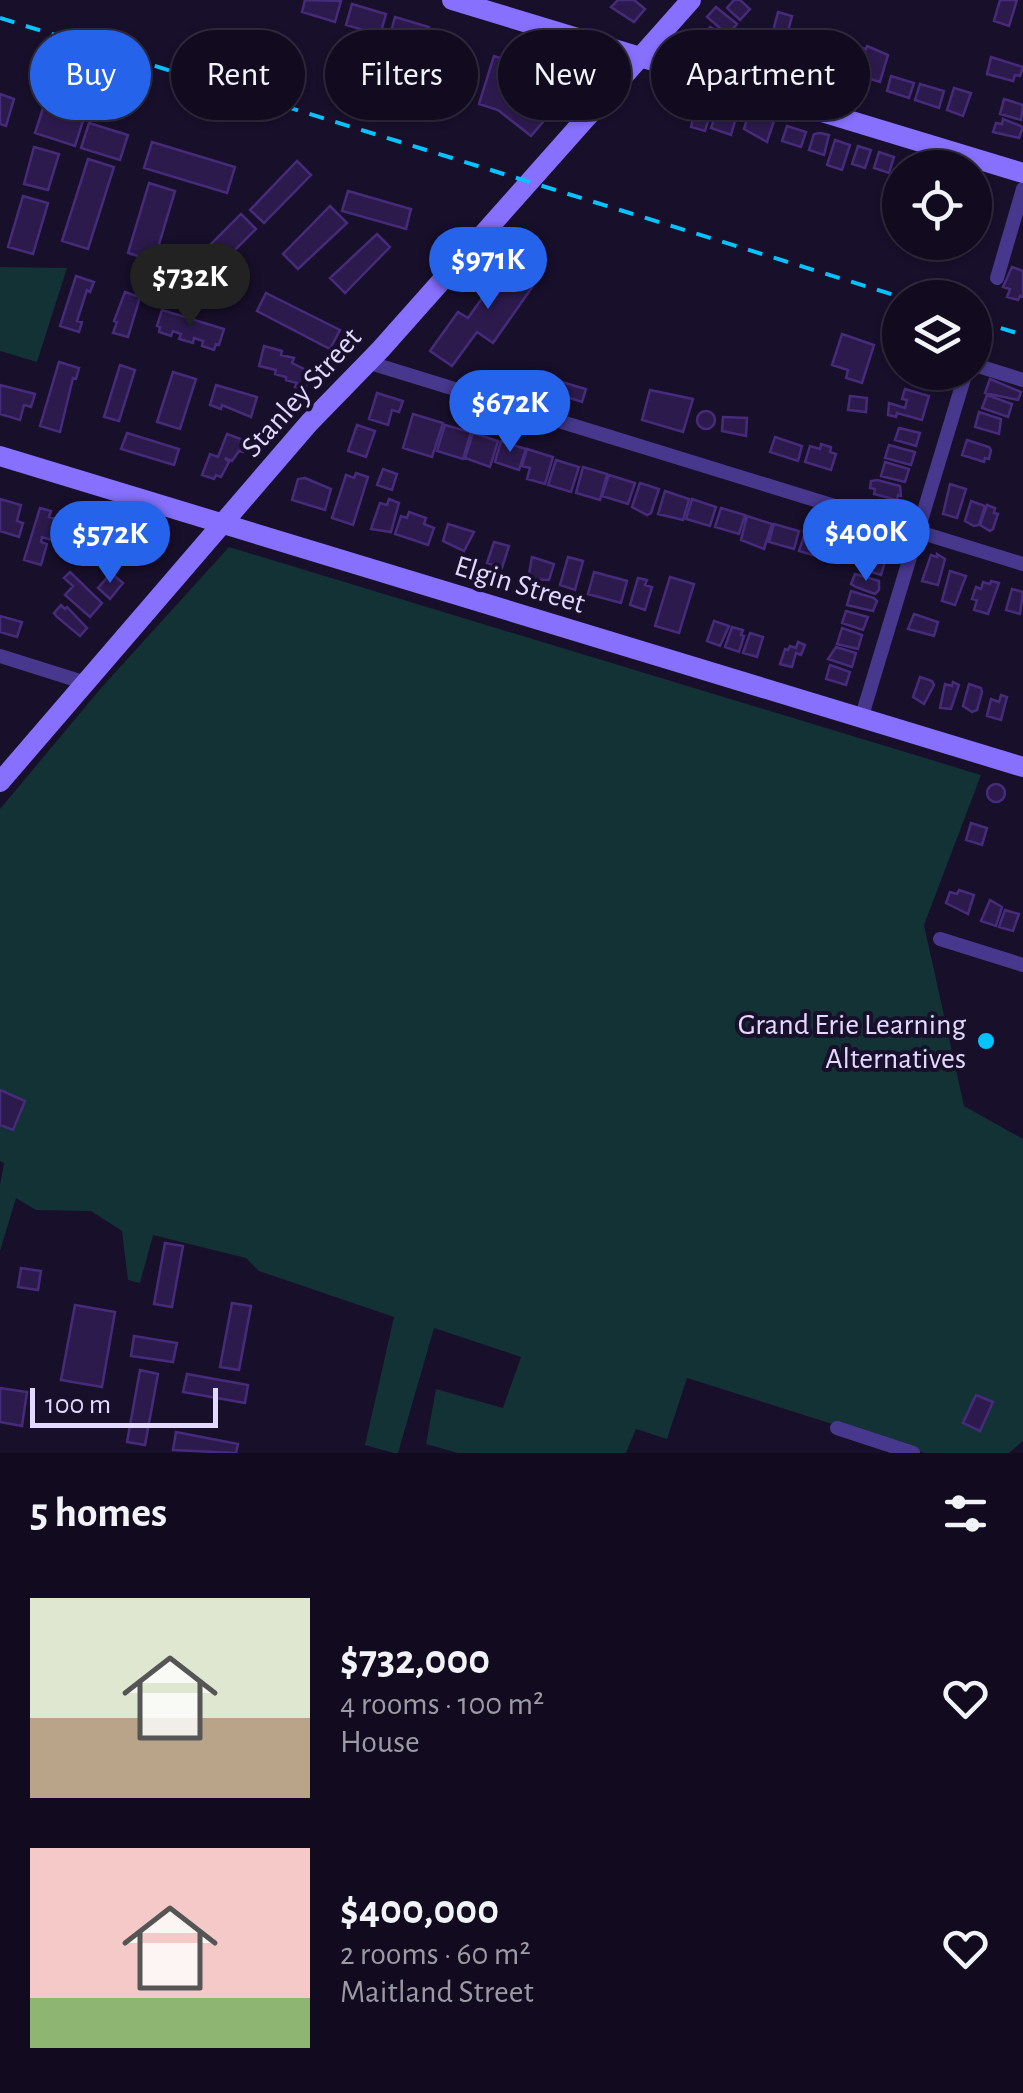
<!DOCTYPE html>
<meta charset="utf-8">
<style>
body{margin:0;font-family:"Alegreya Sans",sans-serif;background:#1b1429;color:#f1f3f6;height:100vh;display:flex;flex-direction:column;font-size:38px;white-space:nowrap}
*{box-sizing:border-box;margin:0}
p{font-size:32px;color:#9c9ba5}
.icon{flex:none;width:55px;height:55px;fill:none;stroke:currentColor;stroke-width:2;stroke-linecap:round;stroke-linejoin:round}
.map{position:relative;height:1453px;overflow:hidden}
.side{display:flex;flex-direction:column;background:#120b20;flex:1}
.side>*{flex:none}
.guide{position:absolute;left:30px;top:30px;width:965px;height:90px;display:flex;gap:20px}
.fabs{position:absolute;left:882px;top:150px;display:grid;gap:20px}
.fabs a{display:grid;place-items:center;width:110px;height:110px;border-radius:50%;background:#120b20;box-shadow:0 2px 8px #0004,0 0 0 2px #312b3e;font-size:50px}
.scale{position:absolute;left:30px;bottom:25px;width:188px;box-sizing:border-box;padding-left:10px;border:5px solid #e3d9ff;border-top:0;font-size:28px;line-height:35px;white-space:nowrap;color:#e3d9ff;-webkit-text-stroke:8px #180f2b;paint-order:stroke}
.price{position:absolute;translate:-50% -85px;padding:0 22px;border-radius:35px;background:#2563eb;color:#fff;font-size:32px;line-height:65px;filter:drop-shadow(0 2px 5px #0008)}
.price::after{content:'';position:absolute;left:50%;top:60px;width:30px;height:22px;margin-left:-15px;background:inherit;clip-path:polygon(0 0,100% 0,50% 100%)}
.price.current{background:#222;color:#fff}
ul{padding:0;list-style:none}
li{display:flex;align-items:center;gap:30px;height:250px;padding:0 30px}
li span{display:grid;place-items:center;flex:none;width:280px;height:200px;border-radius:0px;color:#555}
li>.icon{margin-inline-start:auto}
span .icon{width:120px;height:120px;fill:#fffc;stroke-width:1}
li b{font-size:42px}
h2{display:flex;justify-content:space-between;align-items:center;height:120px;padding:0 30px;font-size:42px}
.pill{padding:0 35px;border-radius:45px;background:#120b20;box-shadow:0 2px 8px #0004,0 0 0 2px #312b3e;font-size:35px;line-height:90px}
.pill.current{background:#2563eb;color:#fff}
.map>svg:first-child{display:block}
</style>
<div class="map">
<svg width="1023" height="1453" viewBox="0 0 1023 1453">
<rect width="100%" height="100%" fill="#180f2b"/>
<path fill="#123236" d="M0,267L67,268L37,362L0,351Z
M229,547L981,775L924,925L964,1106L1023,1139V1441L1009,1453H924L687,1378L667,1439L636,1429L626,1453H458L426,1444L436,1389L503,1408L521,1357L434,1328L398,1453H394L365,1445L394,1317L259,1271L246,1258L153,1235L140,1283L128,1280L122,1231L91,1211L36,1210L16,1198L0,1251V1185L4,1163L0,1161V809L102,687Z"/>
<path fill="#2c1a4d" stroke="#462b7b" stroke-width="2.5" d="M305,0L341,1L335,22L302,12Z
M618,0H634L645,9L634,22L611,7Z
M734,0H740L750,9L740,20L727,8Z
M1000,0H1017L1009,26L994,21Z
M352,4L386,14L380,35L346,25Z
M716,7L737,24L728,35L707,17Z
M778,12L792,16L787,35L773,31Z
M395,17L429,27L424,48L389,39Z
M710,27L724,34L716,50L702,42Z
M819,34L842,38L848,43L840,70L811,61Z
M753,38L768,43L759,63L744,58Z
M782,39L805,46L800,61L778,54Z
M438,43L472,53L466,73L432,63Z
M867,46L888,55L880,82L851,73L859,47L866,49Z
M494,56L531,67L565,96L531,136L498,110L479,104Z
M991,57L1023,67L1020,76L1015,75L1013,81L987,74Z
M891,76L914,83L909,98L887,91Z
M920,84L944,91L939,108L915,100Z
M954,88L971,93L963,116L947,110Z
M0,94L14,99L6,126L0,124Z
M699,99L713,104L705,131L691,127Z
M1004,99L1023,105L1021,120L1000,114Z
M719,105L738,111L731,135L711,128Z
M43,108L83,121L75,146L35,133Z
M749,113L774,121L767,142L744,129Z
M1003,119L1023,127L1019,138L993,132L996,123L1002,124Z
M89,123L128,135L120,160L81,148Z
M787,126L806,132L801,147L782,141Z
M820,133L829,135L824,155L809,150L814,134Z
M835,140L850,145L842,170L827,165Z
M152,142L235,167L227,193L144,168Z
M858,146L871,150L865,168L852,164Z
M34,147L59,154L48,190L24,184Z
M879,152L894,157L889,173L874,168Z
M88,159L114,167L88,249L62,241Z
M297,161L311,175L264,223L250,210Z
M149,183L175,191L154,261L128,253Z
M348,191L411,209L406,229L342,211Z
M23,196L48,203L33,254L8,247Z
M330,206L347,223L298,269L283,254Z
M241,214L256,229L196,289L181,274Z
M377,234L390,247L345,293L330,278Z
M512,256L540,276L493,343L477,332L452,366L430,351L458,312L468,318Z
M1012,267L1023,271V297L1020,296L1018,300L1007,297L1010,289L1003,287Z
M76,276L94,282L90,292L87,290L77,321L82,322L79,332L60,326Z
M125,292L140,297L128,337L113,333L117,322L114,321Z
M266,293L340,330L330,349L257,311Z
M162,310L224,329L219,345L216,344L214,350L202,346L203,341L194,338L193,343L179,339L181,334L173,331L171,336L159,332L160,327L157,326Z
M842,334L874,345L862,383L846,378L848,370L832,365Z
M264,346L282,351L281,355L294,358L292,363L310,372L305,390L295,387L297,383L286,380V377L275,374L276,370L259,366Z
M59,362L79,368L76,379L73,378L60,432L40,426Z
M120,365L135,370L119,421L104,417Z
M173,372L196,379L180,429L157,422Z
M548,378L586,389L582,402L545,390Z
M990,379L1021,392L1018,400L985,393Z
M0,385L35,394L31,407L24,405L20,420L0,414Z
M216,385L257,397L251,417L222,405L221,409L210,405Z
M905,389L929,396L922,420L897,413L896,417L888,415L889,403L905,408L907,400L902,399Z
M650,390L693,399L683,432L642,420Z
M377,393L403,401L399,412L392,410L388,425L369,419Z
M987,395L1012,404L1008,417L982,408Z
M850,396L867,398L866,412L848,410Z
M697 420a9 9 0 1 1 18 0a9 9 0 1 1-18 0Z
M979,412L1001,419L999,434L975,427Z
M413,414L443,423L432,457L403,448Z
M723,417L747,418L746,436L722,431Z
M357,425L375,431L366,457L348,451Z
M445,425L471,432L463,459L437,451Z
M899,428L920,433L916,446L895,440Z
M127,433L179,449L174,465L121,449Z
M473,433L498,441L490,467L465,458Z
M227,434L241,439L240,443L245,445L243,452L239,451L232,461L225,458L229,462L221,477L216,475L214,479L202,475L210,454L218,457Z
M775,437L802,446L798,461L770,452Z
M967,440L989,447L991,450L989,459L985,458L984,462L962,455Z
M501,441L526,449L519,470L495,462Z
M821,444L831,447L830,452L836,454L831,470L805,462L810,446L820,449Z
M889,445L915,452L911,465L885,458Z
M527,449L553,457L545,484L527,479L530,468L522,466Z
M556,460L579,467L571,492L548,485Z
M885,462L909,469L905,482L881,476Z
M583,467L607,474L600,500L576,493Z
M383,469L397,474L392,490L377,485Z
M356,473L368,477L353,525L332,518L346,475L354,478Z
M609,475L635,483L628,504L602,496Z
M305,478L331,489L325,510L292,500L298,479Z
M877,480L900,486L901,496L898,495L897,500L874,494L875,489L870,488L871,481Z
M640,483L659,489L651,513L647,515L632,507Z
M950,484L966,489L957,518L943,514Z
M665,491L689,499L683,520L658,514Z
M0,499L21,505L17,521L23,523L19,537L0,531Z
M389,499L399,503L391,532L371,529L380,503L387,505Z
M692,499L716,507L710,526L686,519Z
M971,501L985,506L979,525L974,526L965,521Z
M987,505L995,508L994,513L998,514L993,529L990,531L980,525Z
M40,508L51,511L49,517L64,521L58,542L42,537L41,542L47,544L41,565L24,560Z
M721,508L745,515L739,534L715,527Z
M409,512L426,518L424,524L434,528L428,545L395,534L401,516L407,518Z
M747,516L772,524L764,549L741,540Z
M125,524L147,543L130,562L108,543Z
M448,524L474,532L464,551L443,541Z
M774,524L799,531L794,549L769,542Z
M860,532L884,541L879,554L856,545Z
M805,533L827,540L822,558L799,551Z
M494,542L509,546L502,568L487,563Z
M937,554L945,559L938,585L922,581L931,555L937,557Z
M865,555L885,562L881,575L861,569Z
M532,557L554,564L549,580L528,579Z
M568,557L583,561L575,590L560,585Z
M950,571L966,576L955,605L942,601Z
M70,572L102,603L90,617L65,595L73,586L64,578Z
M594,572L627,581L621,603L588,594Z
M111,573L123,583L110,599L98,588Z
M855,574L879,581V590L875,594L856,587L851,584Z
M670,577L694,584L679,633L655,626Z
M638,578L647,580L645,585L652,587L645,610L630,605Z
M991,581L999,583L988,614L974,610L977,600L972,599L976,587L981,589L983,582L990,584Z
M1012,589L1023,592L1020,614L1006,610Z
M851,591L874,598L877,601L873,611L847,605Z
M61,605L65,609L67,607L87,628L80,636L57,617L54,613Z
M846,611L868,617L863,630L842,623Z
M914,614L938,622L934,636L908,629Z
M0,616L22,622L17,637L0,632Z
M714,621L729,626L720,646L707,641Z
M732,627L743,630L741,635L744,636L739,652L725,647Z
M842,628L862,635L858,649L837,644Z
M750,633L763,637L757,657L743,653Z
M798,642L805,645L801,655L796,653L792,667L780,664L785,649L788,650L790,646L796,648Z
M836,647L856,653L852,667L828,659Z
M830,665L850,672L846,685L826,679Z
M920,677L932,681L934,685L924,704L913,697Z
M953,682L959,685L951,709L940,708L945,684L952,686Z
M969,684L981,688L982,692L977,710L972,712L963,706Z
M1001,695L1007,697L1001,720L987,716L991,699L999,702Z
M987 793a9 9 0 1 1 18 0a9 9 0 1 1-18 0Z
M971,823L987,828L982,845L966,840Z
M959,890L974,895L968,914L946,903L950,892L957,894Z
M990,900L1002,907L996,926L981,921Z
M1005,910L1019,914L1013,931L999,927Z
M0,1090L25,1101L13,1130L0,1125Z
M165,1243L183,1246L172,1307L154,1304Z
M21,1268L41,1271L38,1290L18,1287Z
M232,1303L251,1306L239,1370L220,1367Z
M75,1305L115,1312L102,1387L61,1380Z
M134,1336L177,1343L173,1362L131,1356Z
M140,1370L158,1374L145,1445L127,1442Z
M187,1374L248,1385L245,1403L183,1392Z
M0,1388L27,1392L22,1426L0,1422Z
M976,1395L993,1402L980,1431L963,1423Z
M176,1432L238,1444L236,1453L173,1450Z"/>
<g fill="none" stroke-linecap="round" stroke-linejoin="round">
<path stroke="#47388d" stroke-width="14" d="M997,278L1023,189
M367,362L1023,564
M975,365L1023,380
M0,656L86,683
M861,719L966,372
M940,939L1023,965
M837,1428L913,1453"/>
<path stroke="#8870ff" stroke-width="20" d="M452,0L1023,173
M0,456L1023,767
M0,782L309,423L381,349L691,0"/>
<path stroke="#05c3ff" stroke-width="4" stroke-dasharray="15 12" stroke-linecap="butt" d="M0,18L904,298
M975,320L1023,335"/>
</g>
<circle fill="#05c3ff" stroke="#180f2b" stroke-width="4" cx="986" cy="1041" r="10"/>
<g text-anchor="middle" stroke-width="8" stroke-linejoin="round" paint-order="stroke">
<g font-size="30" fill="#e3d9ff" stroke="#180f2b">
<text transform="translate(301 392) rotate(-48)" y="10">Stanley Street</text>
<text transform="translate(520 584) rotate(17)" y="10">Elgin Street</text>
</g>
<g font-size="30" fill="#e3d9ff" stroke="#180f2b" text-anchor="end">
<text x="966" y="1034">Grand Erie Learning<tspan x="966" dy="34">Alternatives</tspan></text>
</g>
</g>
</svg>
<div class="fabs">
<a><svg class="icon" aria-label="locate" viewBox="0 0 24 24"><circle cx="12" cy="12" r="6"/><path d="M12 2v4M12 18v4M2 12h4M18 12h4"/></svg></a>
<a><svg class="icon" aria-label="layers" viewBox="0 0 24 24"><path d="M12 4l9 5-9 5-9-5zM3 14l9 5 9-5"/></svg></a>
</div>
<div class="scale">100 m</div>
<b class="price" style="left:488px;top:312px">$971K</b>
<b class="price current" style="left:190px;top:329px">$732K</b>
<b class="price" style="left:510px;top:455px">$672K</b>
<b class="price" style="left:866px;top:584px">$400K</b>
<b class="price" style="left:110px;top:586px">$572K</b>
<div class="guide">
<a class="pill current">Buy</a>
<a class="pill">Rent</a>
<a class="pill">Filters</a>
<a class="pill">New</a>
<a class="pill">Apartment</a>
</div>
</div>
<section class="side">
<h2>5 homes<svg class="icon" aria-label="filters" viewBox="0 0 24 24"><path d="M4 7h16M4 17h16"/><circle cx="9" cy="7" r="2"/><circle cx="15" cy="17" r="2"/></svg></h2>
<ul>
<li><span style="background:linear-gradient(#dfe7d0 60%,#b9a48a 0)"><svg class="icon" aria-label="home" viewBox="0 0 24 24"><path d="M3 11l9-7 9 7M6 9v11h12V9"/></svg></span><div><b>$732,000</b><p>4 rooms · 100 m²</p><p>House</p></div><svg class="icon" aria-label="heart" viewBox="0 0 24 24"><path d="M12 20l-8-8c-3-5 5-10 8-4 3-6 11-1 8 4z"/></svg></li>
<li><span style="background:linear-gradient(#f6c9c9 75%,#8fb573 0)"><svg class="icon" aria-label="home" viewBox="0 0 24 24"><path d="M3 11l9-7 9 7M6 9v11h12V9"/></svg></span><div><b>$400,000</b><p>2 rooms · 60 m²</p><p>Maitland Street</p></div><svg class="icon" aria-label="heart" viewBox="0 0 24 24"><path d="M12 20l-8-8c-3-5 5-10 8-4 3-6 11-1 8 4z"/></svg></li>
</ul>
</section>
